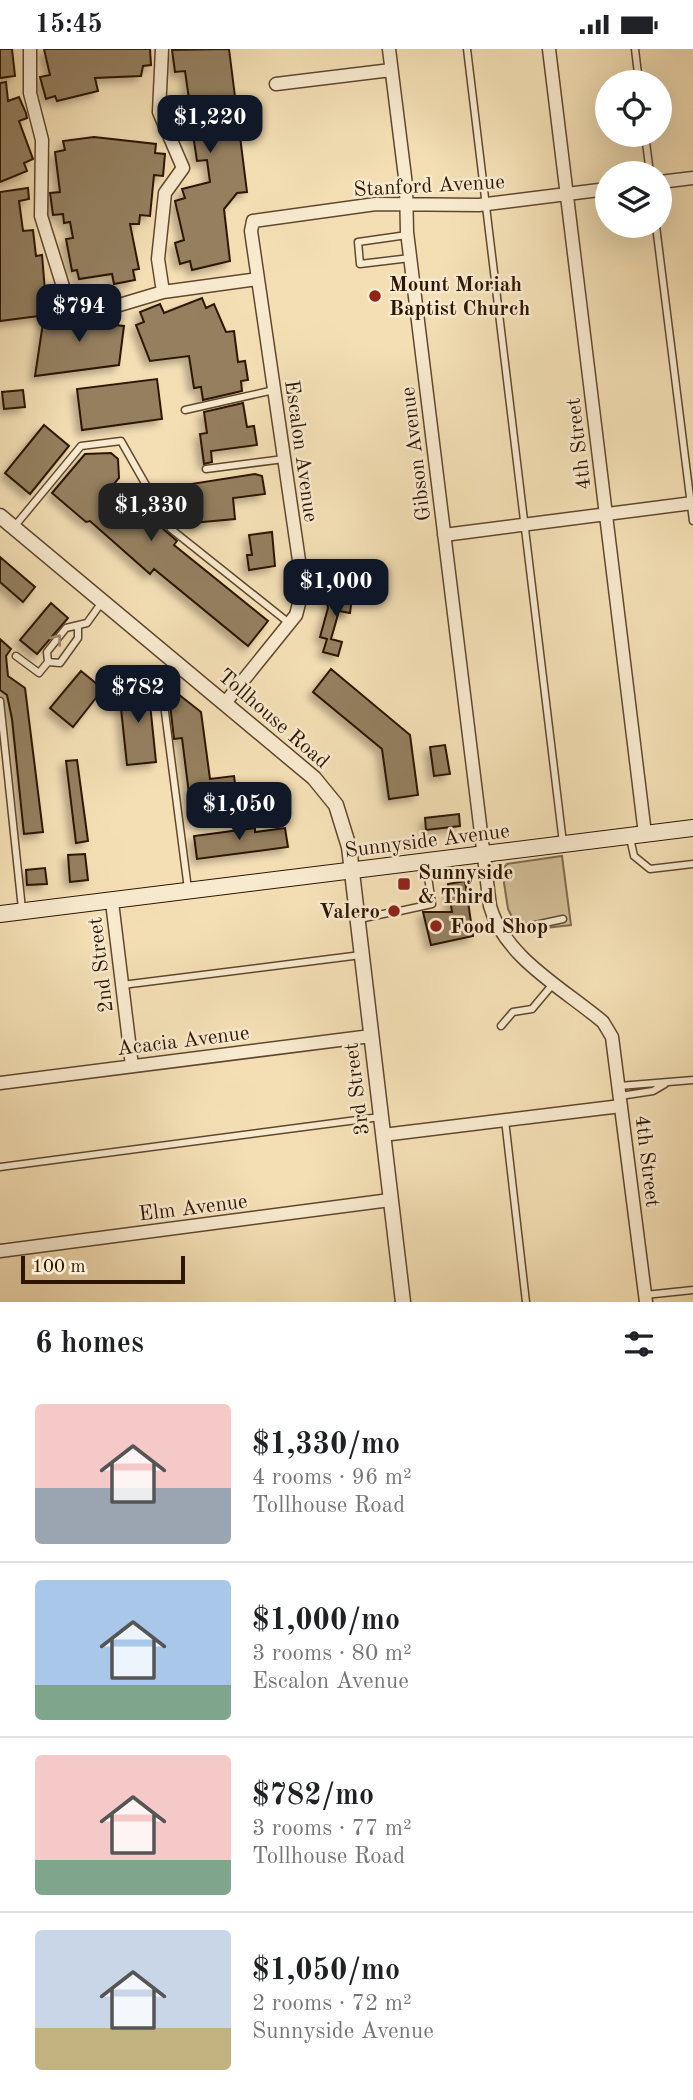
<!DOCTYPE html>
<meta charset="utf-8">
<style>
body{margin:0;font-family:"Old Standard TT",serif;background:#f2f2f2;color:#202124;height:100vh;display:flex;flex-direction:column;font-size:26px;white-space:nowrap}
*{box-sizing:border-box;margin:0}
p{font-size:23px;color:#757577}
.icon{flex:none;width:38px;height:38px;fill:none;stroke:currentColor;stroke-width:2;stroke-linecap:round;stroke-linejoin:round}
.map{position:relative;height:1253px;overflow:hidden}
.drawer{display:flex;flex-direction:column;background:#fff;flex:1}
.drawer>*{flex:none}
.controls{position:absolute;left:595px;top:21px;display:grid;gap:14px}
.controls a{display:grid;place-items:center;width:77px;height:77px;border-radius:50%;background:#fff;box-shadow:0 7px 28px #0002;font-size:35px}
.scale{position:absolute;left:21px;bottom:18px;width:164px;box-sizing:border-box;padding-left:7px;border:4px solid #2d1601;border-top:0;font-size:19px;line-height:24px;white-space:nowrap;color:#2d1601;-webkit-text-stroke:5px #f8eacf;paint-order:stroke}
.price{position:absolute;translate:-50% -60px;padding:0 16px;border-radius:14px;background:#111827;color:#fff;font-size:23px;line-height:46px;filter:drop-shadow(0 2px 4px #0008)}
.price::after{content:'';position:absolute;left:50%;top:42px;width:21px;height:16px;margin-left:-10px;background:inherit;clip-path:polygon(0 0,100% 0,50% 100%)}
.price.current{background:#222;color:#fff}
ul{padding:0;list-style:none}
li{display:flex;align-items:center;gap:21px;height:175px;padding:0 35px}
li+li{border-top:2px solid #e0e0e0}
li span{display:grid;place-items:center;flex:none;width:196px;height:140px;border-radius:7px;color:#555}
li>.icon{margin-inline-start:auto}
span .icon{width:84px;height:84px;fill:#fffc;stroke-width:1}
li b{font-size:30px}
h2{display:flex;justify-content:space-between;align-items:center;height:84px;padding:0 35px;font-size:30px}
.status{display:flex;justify-content:space-between;align-items:center;height:49px;padding:0 35px;background:#fff;direction:ltr}
.status svg{height:19px;fill:currentColor}
.map>svg:first-child{display:block}
</style>
<div class="status"><b>15:45</b><svg viewBox="0 0 49 12"><path d="M0 12V9h3v3zM5 12V6h3v6zM10 12V3h3v9zM15 12V0h3v12zM26 1h20v11H26zM47 4h2v5h-2z"/></svg></div>
<div class="map">
<svg width="693" height="1253" viewBox="0 0 693 1253">
<defs>
<filter id="shadow"><feDropShadow dx="-5" dy="5" stdDeviation="3.5" flood-color="#0004"/></filter>
</defs>
<rect width="100%" height="100%" fill="#f4dfb5"/>
<filter id="stains"><feTurbulence type="fractalNoise" baseFrequency=".00286" numOctaves="4"/><feColorMatrix values="0 0 0 0 .2 0 0 0 0 .09 0 0 0 0 .02 0 0 0 .5 -.17"/></filter>
<radialGradient id="worn" r=".72"><stop offset=".6" stop-color="#630" stop-opacity="0"/><stop offset="1" stop-color="#630" stop-opacity=".3"/></radialGradient>
<path fill="#d2bd96" stroke="#806a4c" stroke-width="2" d="M562,807L571,876L519,882L508,860L502,821L507,815Z"/>
<path fill="#947f5f" stroke="#2d1601" stroke-width="2" filter="url(#shadow)" d="M0,0H12L15,27L0,29Z
M44,0H150L151,16L143,17L141,27L95,29L98,42L57,52L55,47L46,50L40,28L50,26Z
M229,0L247,143L237,144L224,160L230,212L192,221L190,212L180,215L175,194L184,191L175,152L185,149L182,140L210,133L207,111L197,112L191,72L181,73L179,51L189,50L185,22L175,23L172,1Z
M6,33L8,52L19,48L26,64L27,69L19,72L33,110L24,114L27,122L0,133V34Z
M94,88L156,95L155,104L165,105L163,127L154,126L150,167L140,166L139,175H130L139,220L133,221L135,231L114,235L112,225L79,230L77,221L72,222L66,190L73,189L70,173L64,174L63,165L53,166L50,144L60,143L55,103L65,101L63,92Z
M28,139L29,150L19,152L23,182L33,181L36,207L42,206L47,266L0,272V143Z
M202,249L206,259L214,255L226,283L234,282L238,313L245,312L248,331L241,332L242,342L203,351L201,338L194,339L189,307L150,312L136,276L144,273L140,263L160,255L164,264Z
M94,263L116,266L115,276L124,277L119,316L35,327L44,267L93,273Z
M157,330L162,370L82,381L77,340Z
M23,341L25,358L4,360L2,343Z
M243,354L247,378L254,377L257,396L211,402L212,413L204,415L200,385L207,384L204,363Z
M44,376L69,397L30,445L5,424Z
M111,404L118,410L119,429L113,436L177,492L174,496L268,572L248,597L154,520L150,525L90,472L86,473L52,444L85,405Z
M255,425L262,427L265,445L233,449L235,470L192,474L191,435Z
M272,483L275,517L249,521L247,506H252L249,486Z
M0,508L35,538L23,553L0,533Z
M339,538L353,540L350,564L339,562L331,590L342,593L338,607L323,603L327,590L320,588L328,559L326,549L338,550Z
M51,554L68,569L37,605L20,591Z
M0,590L11,600L6,607L8,627L25,639L43,783L24,785L12,670L7,646L0,641Z
M331,620L410,686L418,746L389,750L382,700L313,643Z
M81,622L103,640L73,678L50,659Z
M148,635L156,713L127,716L119,641Z
M178,645L201,663L210,730L234,727L239,763L192,769L182,689L174,690L169,646Z
M445,696L450,725L434,727L430,698Z
M77,711L88,792L76,794L66,712Z
M459,765L460,777L426,781L425,769Z
M255,779V783L285,779L288,798L197,810L194,787Z
M85,805L88,831L70,833L68,806Z
M45,819L47,835L27,836L26,821Z
M465,832L473,887L431,896L423,863H452L448,835Z"/>
<g fill="none" stroke-linecap="round" stroke-linejoin="round">
<g stroke="#5f482e" stroke-width="9">
<path id="service" d="M467,0L563,794
M635,0L639,33
M645,86L650,124
M656,177L693,472
M407,186L358,193L360,215L410,209
M185,361L274,341
M206,420L284,410
M14,478L81,397L121,392L171,480L289,574
M16,607L39,624L48,613L47,603L66,579L87,574L102,553
M48,613L60,614L78,589V579
M179,617L162,640L188,840
M0,652L22,860
M630,789L634,807L650,820L693,815
M400,862L432,855L426,814
M359,870L388,864
M503,883L563,870
M122,936L361,906
M501,977L513,963L532,960L553,935
M619,1037L693,1031
M620,1047L653,1042L665,1035
M505,1071L526,1253
M0,1118L380,1068
M645,1246L693,1241"/>
</g>
<g stroke="#5f482e" stroke-width="15">
<path id="minor" d="M30,0V44L42,91L41,167L66,247L75,251L116,257L163,243L258,230
M162,0L159,63L183,119L165,144L158,210L163,243
M389,0L406,136L407,183L490,857C504,908 564,940 603,973L612,988L646,1253
M549,0L645,785
M276,35L391,21
M660,133L693,129
M444,486L693,454
M225,654L296,566L303,539L251,182L253,172L376,155L479,156L607,140
M112,853L132,1017
M0,1034L371,987
M383,1086L621,1057
M0,1202L390,1151"/>
</g>
<g stroke="#5f482e" stroke-width="17">
<path id="tertiary" d="M0,467L314,729L336,756L349,798L403,1253"/>
</g>
<g stroke="#2d1601" stroke-width="18">
<path id="secondary" d="M0,865L693,779"/>
</g>
<use href="#service" stroke="#f8eacf" stroke-width="6"/>
<use href="#minor" stroke="#f8eacf" stroke-width="12"/>
<use href="#tertiary" stroke="#f8eacf" stroke-width="14"/>
<use href="#secondary" stroke="#f8eacf" stroke-width="16"/>
</g>
<defs><path id="oneway-chevron" d="M-2-3.5L2.5 0L-2 3.5" fill="none" stroke-width="1.6" stroke-linecap="round" stroke-linejoin="round" transform="scale(1.75)"/></defs>
<use stroke="#9d8b72" href="#oneway-chevron" transform="translate(57 590) rotate(-52)"/>
<g fill="#8f2418" stroke="#f8eacf" stroke-width="2.5">
<circle cx="375" cy="247" r="7"/>
<rect x="397" y="828" width="14" height="14" rx="3.5"/>
<circle cx="394" cy="862" r="7"/>
<circle cx="436" cy="877" r="7"/>
</g>
<g text-anchor="middle" stroke-width="5" stroke-linejoin="round" paint-order="stroke">
<g font-size="21" fill="#2d1601" stroke="#f8eacf">
<text transform="translate(429 136) rotate(-3)" y="7">Stanford Avenue</text>
<text transform="translate(578 395) rotate(-97)" y="7">4th Street</text>
<text transform="translate(302 402) rotate(82)" y="7">Escalon Avenue</text>
<text transform="translate(415 405) rotate(-97)" y="7">Gibson Avenue</text>
<text transform="translate(274 669) rotate(41)" y="7">Tollhouse Road</text>
<text transform="translate(427 791) rotate(-7)" y="7">Sunnyside Avenue</text>
<text transform="translate(100 916) rotate(-97)" y="7">2nd Street</text>
<text transform="translate(183 991) rotate(-7)" y="7">Acacia Avenue</text>
<text transform="translate(356 1040) rotate(-97)" y="7">3rd Street</text>
<text transform="translate(648 1112) rotate(83)" y="7">4th Street</text>
<text transform="translate(193 1158) rotate(-7)" y="7">Elm Avenue</text>
</g>
<g font-size="21" font-weight="bold" fill="#2d1601" stroke="#f8eacf" text-anchor="start">
<text x="389" y="242">Mount Moriah<tspan x="389" dy="24">Baptist Church</tspan></text>
<text x="418" y="830">Sunnyside<tspan x="418" dy="24">&amp; Third</tspan></text>
<text x="380" y="869" text-anchor="end">Valero</text>
<text x="450" y="884">Food Shop</text>
</g>
</g>
<rect width="100%" height="100%" filter="url(#stains)"/>
<rect width="100%" height="100%" fill="url(#worn)"/>
</svg>
<div class="controls">
<a><svg class="icon" aria-label="locate" viewBox="0 0 24 24"><circle cx="12" cy="12" r="6"/><path d="M12 2v4M12 18v4M2 12h4M18 12h4"/></svg></a>
<a><svg class="icon" aria-label="layers" viewBox="0 0 24 24"><path d="M12 4l9 5-9 5-9-5zM3 14l9 5 9-5"/></svg></a>
</div>
<div class="scale">100 m</div>
<b class="price" style="left:210px;top:106px">$1,220</b>
<b class="price" style="left:79px;top:295px">$794</b>
<b class="price current" style="left:151px;top:494px">$1,330</b>
<b class="price" style="left:336px;top:570px">$1,000</b>
<b class="price" style="left:138px;top:676px">$782</b>
<b class="price" style="left:239px;top:793px">$1,050</b>
</div>
<section class="drawer">
<h2>6 homes<svg class="icon" aria-label="filters" viewBox="0 0 24 24"><path d="M4 7h16M4 17h16"/><circle cx="9" cy="7" r="2"/><circle cx="15" cy="17" r="2"/></svg></h2>
<ul>
<li><span style="background:linear-gradient(#f6c9c9 60%,#9aa5b1 0)"><svg class="icon" aria-label="home" viewBox="0 0 24 24"><path d="M3 11l9-7 9 7M6 9v11h12V9"/></svg></span><div><b>$1,330/mo</b><p>4 rooms · 96 m²</p><p>Tollhouse Road</p></div></li>
<li><span style="background:linear-gradient(#a9c7e8 75%,#7fa58c 0)"><svg class="icon" aria-label="home" viewBox="0 0 24 24"><path d="M3 11l9-7 9 7M6 9v11h12V9"/></svg></span><div><b>$1,000/mo</b><p>3 rooms · 80 m²</p><p>Escalon Avenue</p></div></li>
<li><span style="background:linear-gradient(#f6c9c9 75%,#7fa58c 0)"><svg class="icon" aria-label="home" viewBox="0 0 24 24"><path d="M3 11l9-7 9 7M6 9v11h12V9"/></svg></span><div><b>$782/mo</b><p>3 rooms · 77 m²</p><p>Tollhouse Road</p></div></li>
<li><span style="background:linear-gradient(#c9d6e8 70%,#c2b280 0)"><svg class="icon" aria-label="home" viewBox="0 0 24 24"><path d="M3 11l9-7 9 7M6 9v11h12V9"/></svg></span><div><b>$1,050/mo</b><p>2 rooms · 72 m²</p><p>Sunnyside Avenue</p></div></li>
</ul>
</section>
